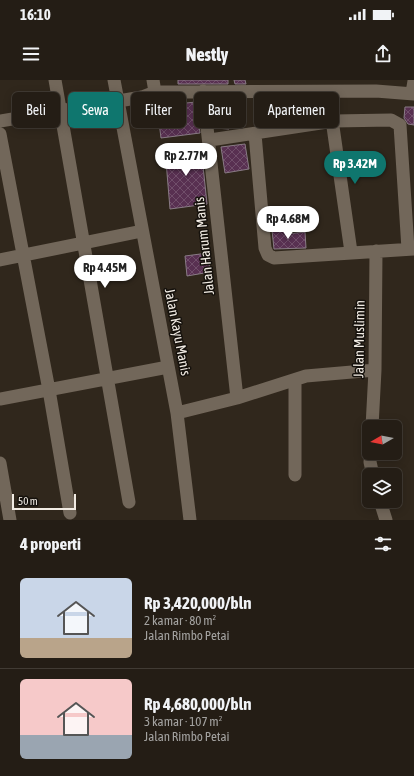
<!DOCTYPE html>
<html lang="id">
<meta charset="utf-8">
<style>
body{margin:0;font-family:"Asap Condensed",sans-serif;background:#302a22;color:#f1f3f6;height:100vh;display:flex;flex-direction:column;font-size:15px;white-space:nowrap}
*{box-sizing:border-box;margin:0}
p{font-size:13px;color:#a3a2a0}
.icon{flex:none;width:22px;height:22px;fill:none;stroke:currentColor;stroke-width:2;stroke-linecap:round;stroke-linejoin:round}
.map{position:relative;height:440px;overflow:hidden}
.panel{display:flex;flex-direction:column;background:#241d15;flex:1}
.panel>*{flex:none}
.guide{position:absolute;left:12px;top:12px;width:390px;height:36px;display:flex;gap:8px}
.needle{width:26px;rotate:261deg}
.buttons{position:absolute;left:362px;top:340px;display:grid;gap:8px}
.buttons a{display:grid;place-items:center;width:40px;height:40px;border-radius:6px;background:#241d15;box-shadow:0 2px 10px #0003,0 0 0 1px #413b34;font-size:20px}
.scale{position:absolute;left:12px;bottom:10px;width:64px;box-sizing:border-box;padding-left:4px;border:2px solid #f1ebe3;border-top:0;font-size:11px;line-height:14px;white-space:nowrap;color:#f1ebe3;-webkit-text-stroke:3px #15110c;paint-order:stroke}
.price{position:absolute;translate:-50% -34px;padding:0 9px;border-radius:14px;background:#fff;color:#222;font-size:13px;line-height:26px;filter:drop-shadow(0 1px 2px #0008)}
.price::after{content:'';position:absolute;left:50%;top:24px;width:12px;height:9px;margin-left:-6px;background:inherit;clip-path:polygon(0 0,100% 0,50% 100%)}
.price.selected{background:#0f766e;color:#fff}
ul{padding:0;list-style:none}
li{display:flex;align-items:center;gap:12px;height:100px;padding:0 20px}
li+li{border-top:1px solid #413b34}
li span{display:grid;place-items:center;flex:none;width:112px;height:80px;border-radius:6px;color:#555}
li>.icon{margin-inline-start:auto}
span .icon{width:48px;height:48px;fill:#fffc;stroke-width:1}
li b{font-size:17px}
h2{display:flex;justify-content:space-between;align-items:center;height:48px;padding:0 20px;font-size:17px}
.tag{padding:0 14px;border-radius:6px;background:#241d15;box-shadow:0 2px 10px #0003,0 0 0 1px #413b34;font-size:14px;line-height:36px}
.tag.selected{background:#0f766e;color:#fff}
.status{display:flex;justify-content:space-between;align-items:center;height:28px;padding:0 20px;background:#241d15;direction:ltr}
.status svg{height:11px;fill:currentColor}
header{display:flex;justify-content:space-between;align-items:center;height:52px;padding:0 20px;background:#241d15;font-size:18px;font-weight:800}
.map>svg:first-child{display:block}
</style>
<div class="status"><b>16:10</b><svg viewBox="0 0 49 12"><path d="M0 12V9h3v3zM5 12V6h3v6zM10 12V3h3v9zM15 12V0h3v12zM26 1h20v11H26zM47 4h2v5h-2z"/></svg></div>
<header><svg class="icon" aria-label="menu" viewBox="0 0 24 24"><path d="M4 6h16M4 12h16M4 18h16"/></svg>Nestly<svg class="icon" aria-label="share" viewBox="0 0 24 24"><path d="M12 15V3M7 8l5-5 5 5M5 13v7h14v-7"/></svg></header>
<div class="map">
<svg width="414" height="440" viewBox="0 0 414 440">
<defs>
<pattern id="building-cross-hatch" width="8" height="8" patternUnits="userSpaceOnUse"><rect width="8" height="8" fill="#583051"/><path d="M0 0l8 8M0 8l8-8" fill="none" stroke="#704e6a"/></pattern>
</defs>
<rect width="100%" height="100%" fill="#30271c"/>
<path fill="url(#building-cross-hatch)" stroke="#897b85" d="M178,0H228V4H178Z
M234,0H245L246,4H235Z
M196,22L200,53L161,58L157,26Z
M215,24L230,25L229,49L215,48Z
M405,27H414V45L408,44L404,38Z
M245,64L249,89L225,93L221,67Z
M201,67L207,124L170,129L165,69Z
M287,148V154L305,152L306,168L274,169L272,150Z
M208,173L210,192L187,196L185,176Z"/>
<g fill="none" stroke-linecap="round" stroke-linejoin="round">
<path stroke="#72675a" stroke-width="13" d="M55,0L129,422
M114,0L177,333L190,440
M153,0L155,12
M203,11L237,318
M328,12L351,172
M412,13L414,1
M0,41L142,17L155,12L376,11L414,14
M0,54L49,310L70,433
M255,54L265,168L268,175L274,178L414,169
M210,60L334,41L391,40L400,45L408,169
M0,180L142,151
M295,300V395
M0,319L168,287
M177,333L237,318L306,296L375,290
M372,347L375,290L376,171
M371,373L370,382L373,395
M0,383L10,440
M380,421L386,440"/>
</g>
<g text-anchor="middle" stroke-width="3" stroke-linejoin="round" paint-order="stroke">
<g font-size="14" fill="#f1ebe3" stroke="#15110c">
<text transform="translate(204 166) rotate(-96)" y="5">Jalan Harum Manis</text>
<text transform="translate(178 252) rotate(79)" y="5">Jalan Kayu Manis</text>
<text transform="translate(359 259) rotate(-89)" y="5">Jalan Muslimin</text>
</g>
</g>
</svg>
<div class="buttons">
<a><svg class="needle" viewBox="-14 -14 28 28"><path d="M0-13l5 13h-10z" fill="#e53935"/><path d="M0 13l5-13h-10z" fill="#a3a2a0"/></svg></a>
<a><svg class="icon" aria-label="layers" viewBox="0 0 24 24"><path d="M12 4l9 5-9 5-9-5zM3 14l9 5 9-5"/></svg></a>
</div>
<div class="scale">50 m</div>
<b class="price" style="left:186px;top:97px">Rp 2.77M</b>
<b class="price selected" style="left:355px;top:105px">Rp 3.42M</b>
<b class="price" style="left:288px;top:160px">Rp 4.68M</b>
<b class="price" style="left:105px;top:209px">Rp 4.45M</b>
<div class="guide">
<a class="tag">Beli</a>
<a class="tag selected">Sewa</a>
<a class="tag">Filter</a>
<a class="tag">Baru</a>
<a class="tag">Apartemen</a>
</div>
</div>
<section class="panel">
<h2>4 properti<svg class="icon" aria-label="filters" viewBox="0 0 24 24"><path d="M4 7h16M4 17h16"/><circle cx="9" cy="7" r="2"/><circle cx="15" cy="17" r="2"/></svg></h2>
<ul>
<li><span style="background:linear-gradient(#c9d6e8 75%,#b9a48a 0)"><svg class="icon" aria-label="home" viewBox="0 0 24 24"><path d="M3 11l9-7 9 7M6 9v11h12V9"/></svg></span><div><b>Rp 3,420,000/bln</b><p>2 kamar · 80 m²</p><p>Jalan Rimbo Petai</p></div></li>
<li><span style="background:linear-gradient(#f6c9c9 70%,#9aa5b1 0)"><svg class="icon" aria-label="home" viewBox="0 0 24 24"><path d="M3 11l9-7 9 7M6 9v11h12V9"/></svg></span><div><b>Rp 4,680,000/bln</b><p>3 kamar · 107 m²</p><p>Jalan Rimbo Petai</p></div></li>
</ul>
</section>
